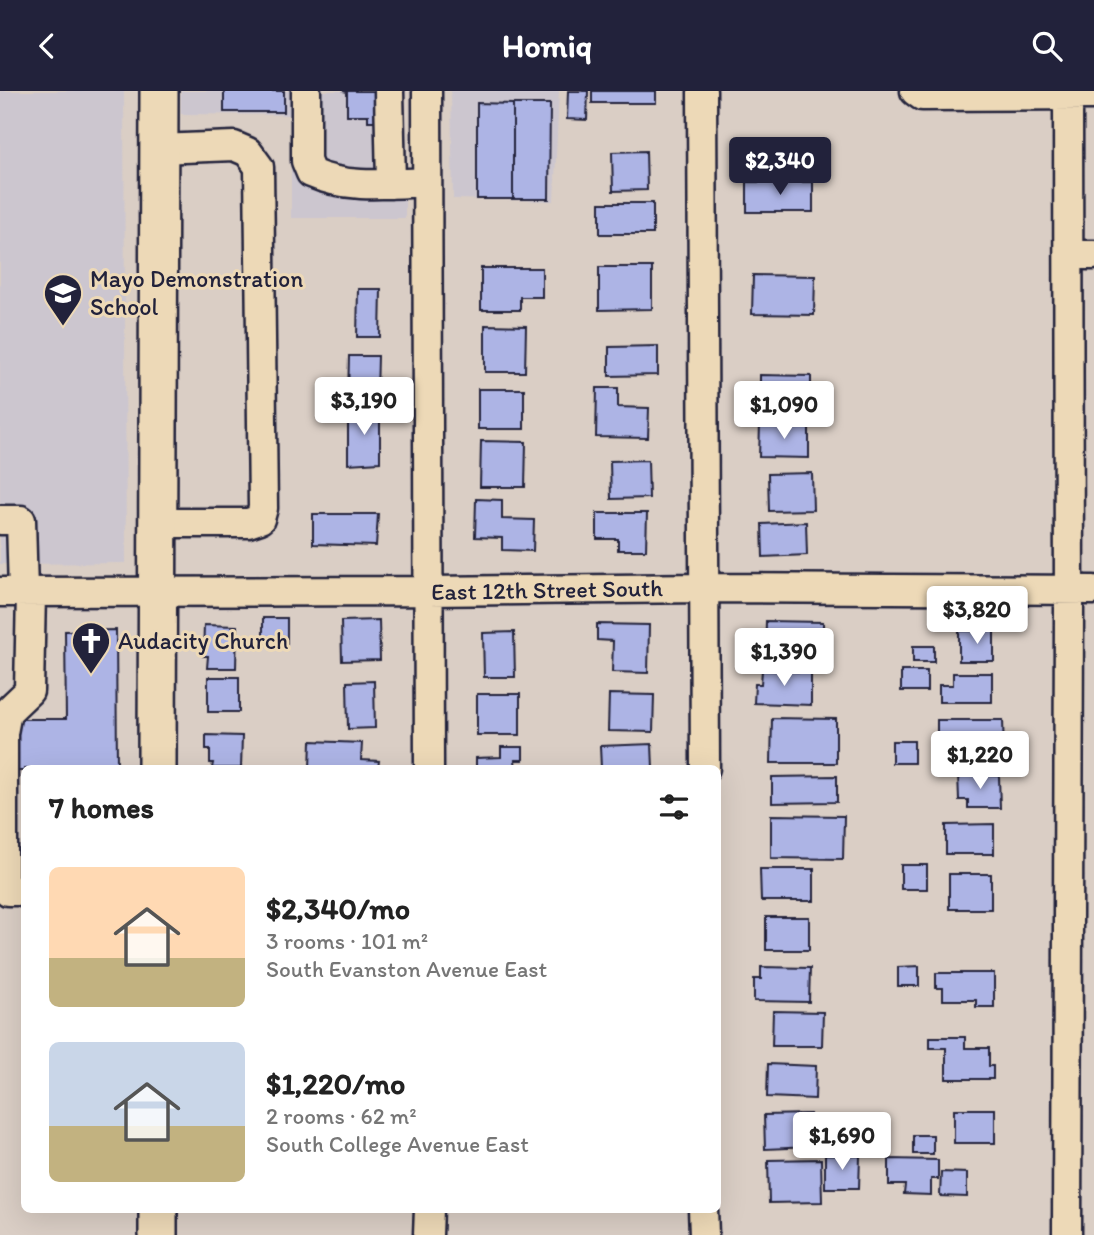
<!DOCTYPE html>
<meta charset="utf-8">
<style>
body{margin:0;font-family:Itim,sans-serif;background:#f2f2f2;color:#222;height:100vh;display:flex;flex-direction:column;font-size:26px;white-space:nowrap}
*{box-sizing:border-box;margin:0}
p{font-size:23px;color:#767676}
.icon{flex:none;width:38px;height:38px;fill:none;stroke:currentColor;stroke-width:2;stroke-linecap:round;stroke-linejoin:round}
.map{position:relative;flex:1;overflow:hidden}
.panel{position:absolute;left:21px;top:674px;width:700px;height:448px;display:flex;flex-direction:column;background:#fff;border-radius:10px;box-shadow:0 7px 28px #0002}
.panel>*{flex:none}
.price{position:absolute;translate:-50% -60px;padding:0 16px;border-radius:7px;background:#fff;color:#222;font-size:23px;line-height:46px;filter:drop-shadow(0 2px 4px #0008)}
.price::after{content:'';position:absolute;left:50%;top:42px;width:21px;height:16px;margin-left:-10px;background:inherit;clip-path:polygon(0 0,100% 0,50% 100%)}
.price.on{background:#22223b;color:#fff}
ul{padding:0;list-style:none}
li{display:flex;align-items:center;gap:21px;height:175px;padding:0 28px}
li span{display:grid;place-items:center;flex:none;width:196px;height:140px;border-radius:10px;color:#555}
li>.icon{margin-inline-start:auto}
span .icon{width:84px;height:84px;fill:#fffc;stroke-width:1}
li b{font-size:30px}
h2{display:flex;justify-content:space-between;align-items:center;height:84px;padding:0 28px;font-size:30px}
header{display:flex;justify-content:space-between;align-items:center;height:91px;padding:0 28px;background:#22223b;color:#fff;font-size:32px;font-weight:700}
.map>svg:first-child{display:block}
</style>
<header><svg class="icon" aria-label="back" viewBox="0 0 24 24"><path d="M15 5l-7 7 7 7"/></svg>Homiq<svg class="icon" aria-label="search" viewBox="0 0 24 24"><circle cx="10" cy="10" r="6"/><path d="M15 15l6 6"/></svg></header>
<div class="map">
<svg width="1094" height="1144" viewBox="0 0 1094 1144">
<rect width="100%" height="100%" fill="#dacec5"/>
<filter id="ink" filterUnits="userSpaceOnUse"><feTurbulence type="fractalNoise" baseFrequency=".0143" numOctaves="2"/><feDisplacementMap in="SourceGraphic" scale="14" xChannelSelector="R" yChannelSelector="G"/><feConvolveMatrix kernelMatrix="1 2 1 2 8 2 1 2 1" color-interpolation-filters="sRGB"/></filter>
<g filter="url(#ink)">
<path fill="#ccc6cf" d="M0,0H124L126,472L0,473Z
M181,0H405V127H291V24L181,23Z
M451,0H559L554,110L453,108Z"/>
<path fill="#adb4e5" stroke="#22223b" stroke-width="2" d="M224,0H284V21H224Z
M379,0V30H368V24H347V1L343,0Z
M568,0H588L587,29L567,28Z
M592,0H656V12H592Z
M477,12L513,13V108H477Z
M513,13H550L549,108H513Z
M646,60L647,99L613,100L612,61Z
M747,91H813V121H747Z
M600,112H653V143H600Z
M599,176H652V218L599,219Z
M481,177H542V206H520V219H481Z
M753,184L815,185L814,224L752,223Z
M358,198H381L380,246H357Z
M485,234L526,235L525,281H485Z
M658,255V284L609,285V256Z
M349,265H378L377,303L348,305Z
M760,284L811,285V318H760Z
M597,297H618V316L649,317L648,347L596,346Z
M478,298H524V338H478Z
M348,319H380V371L348,373Z
M760,333H809V367L759,366Z
M481,350L526,351L525,396H480Z
M648,369L649,407L611,408L610,370Z
M812,382L813,419L769,420L768,383Z
M476,408L502,409V428L534,429L533,460L502,459V447L475,446Z
M597,422H647L646,459H618V448H597Z
M313,423H378L376,455L313,453Z
M806,431L807,464L763,466L762,433Z
M263,527H287V552H263Z
M379,529L380,569L342,570L341,530Z
M766,530L823,531V570L765,569Z
M597,533L649,534L648,582L612,581L613,550L597,549Z
M204,534L237,535L236,577H207L208,565H203Z
M116,539L117,677H24V680H12L11,628H66L65,540Z
M994,539V570H959V540Z
M514,541L515,586H484L483,542Z
M913,555H934V571H913Z
M762,579L811,581V614L754,612L755,593H761Z
M901,580H927V600H901Z
M953,582H992V611H939V594H953Z
M208,586H239V621H208Z
M374,590L375,637L348,638L347,591Z
M477,603H520V644H477Z
M609,603L654,604L653,641L608,640Z
M772,627L836,628V672H771Z
M937,629H1003L1004,661H947V649H937Z
M206,644L242,645L241,677H212L213,672H210V658H206Z
M311,650L362,652L361,669L379,670L378,677H310Z
M892,650H914V672H892Z
M652,653L653,677H601L600,655Z
M501,656H523V669H515L516,677H476V667L501,666Z
M958,682L999,685L1000,717H968V709H959Z
M837,685V711L772,712V686Z
M771,724L844,725L843,768L771,767Z
M994,733V763H946V734Z
M901,774H927V798H901Z
M760,778H814V810H761Z
M949,783H991V818H949Z
M766,826H809V859H766Z
M919,875V895H898V876Z
M761,876L810,877L809,911L754,910V888H761Z
M936,882H994V916H976V909H943V897H936Z
M773,920L823,921L822,955H772Z
M930,946H965V957H989V975H993V988H946V957H930Z
M768,973L816,975L815,1008L767,1006Z
M954,1018H995V1052H954Z
M810,1023L811,1056L765,1058L764,1024Z
M913,1044H933V1063H913Z
M825,1064L860,1065L859,1097H825Z
M821,1068L822,1111L769,1112L768,1069Z
M889,1068L938,1069V1088H931V1104L904,1103L905,1094H889Z
M941,1081L967,1082V1106L940,1105Z"/>
<g fill="none" stroke-linecap="round" stroke-linejoin="round">
<g stroke="#22223b" stroke-width="33">
<path id="minor" d="M306,0V70L311,82C347,98 388,93 427,91
M389,0L391,93
M427,0L429,677
M702,0L705,677
M915,0L922,5L1094,4
M1069,164H1094
M0,429H21L23,501
M156,432H248L260,428L263,417L259,76L248,61L234,55L158,58
M0,501L429,500L705,497L1094,499
M24,800H8L3,795V642L7,621L29,600L31,501
M703,1118L704,1144
M428,1144L429,1118
M1067,1144L1069,516L1068,0"/>
</g>
<g stroke="#22223b" stroke-width="42">
<path id="major" d="M157,677L159,0
M158,1118V1144"/>
</g>
<use href="#minor" stroke="#edd9b7" stroke-width="28"/>
<use href="#major" stroke="#edd9b7" stroke-width="37"/>
</g>
</g>
<defs>
<g id="school-pin" transform="scale(2.0125)"><path d="M0 17L-7.5 6A9.5 9.5 0 1 1 7.5 6Z" fill="#22223b" stroke="#edd9b7"/><path d="M0-5L7-2L0 1L-7-2ZM-4 1L0 2.5L4 1V4Q0 6-4 4Z" fill="#fff"/></g>
<g id="church-pin" transform="scale(2.0125)"><path d="M0 17L-7.5 6A9.5 9.5 0 1 1 7.5 6Z" fill="#22223b" stroke="#edd9b7"/><path d="M-1.2-6h2.4v3.5h3.3v2.4h-3.3V6h-2.4V-.1h-3.3v-2.4h3.3Z" fill="#fff"/></g>
</defs>
<g fill-rule="evenodd">
<use href="#school-pin" x="63" y="202"/>
<use href="#church-pin" x="91" y="550"/>
</g>
<g text-anchor="middle" stroke-width="6" stroke-linejoin="round" paint-order="stroke">
<g font-size="24" fill="#22223b" stroke="#edd9b7" text-anchor="start">
<text x="90" y="196">Mayo Demonstration<tspan x="90" dy="28">School</tspan></text>
<text x="118" y="558">Audacity Church</text>
</g>
<g font-size="24" fill="#22223b" stroke="#edd9b7">
<text transform="translate(547 499) rotate(-1)" y="8">East 12th Street South</text>
</g>
</g>
</svg>
<b class="price on" style="left:780px;top:106px">$2,340</b>
<b class="price" style="left:364px;top:346px">$3,190</b>
<b class="price" style="left:784px;top:350px">$1,090</b>
<b class="price" style="left:977px;top:555px">$3,820</b>
<b class="price" style="left:784px;top:597px">$1,390</b>
<b class="price" style="left:980px;top:700px">$1,220</b>
<b class="price" style="left:842px;top:1081px">$1,690</b>
<section class="panel">
<h2>7 homes<svg class="icon" aria-label="filters" viewBox="0 0 24 24"><path d="M4 7h16M4 17h16"/><circle cx="9" cy="7" r="2"/><circle cx="15" cy="17" r="2"/></svg></h2>
<ul>
<li><span style="background:linear-gradient(#ffd9b3 65%,#c2b280 0)"><svg class="icon" aria-label="home" viewBox="0 0 24 24"><path d="M3 11l9-7 9 7M6 9v11h12V9"/></svg></span><div><b>$2,340/mo</b><p>3 rooms · 101 m²</p><p>South Evanston Avenue East</p></div></li>
<li><span style="background:linear-gradient(#c9d6e8 60%,#c2b280 0)"><svg class="icon" aria-label="home" viewBox="0 0 24 24"><path d="M3 11l9-7 9 7M6 9v11h12V9"/></svg></span><div><b>$1,220/mo</b><p>2 rooms · 62 m²</p><p>South College Avenue East</p></div></li>
</ul>
</section>
</div>
